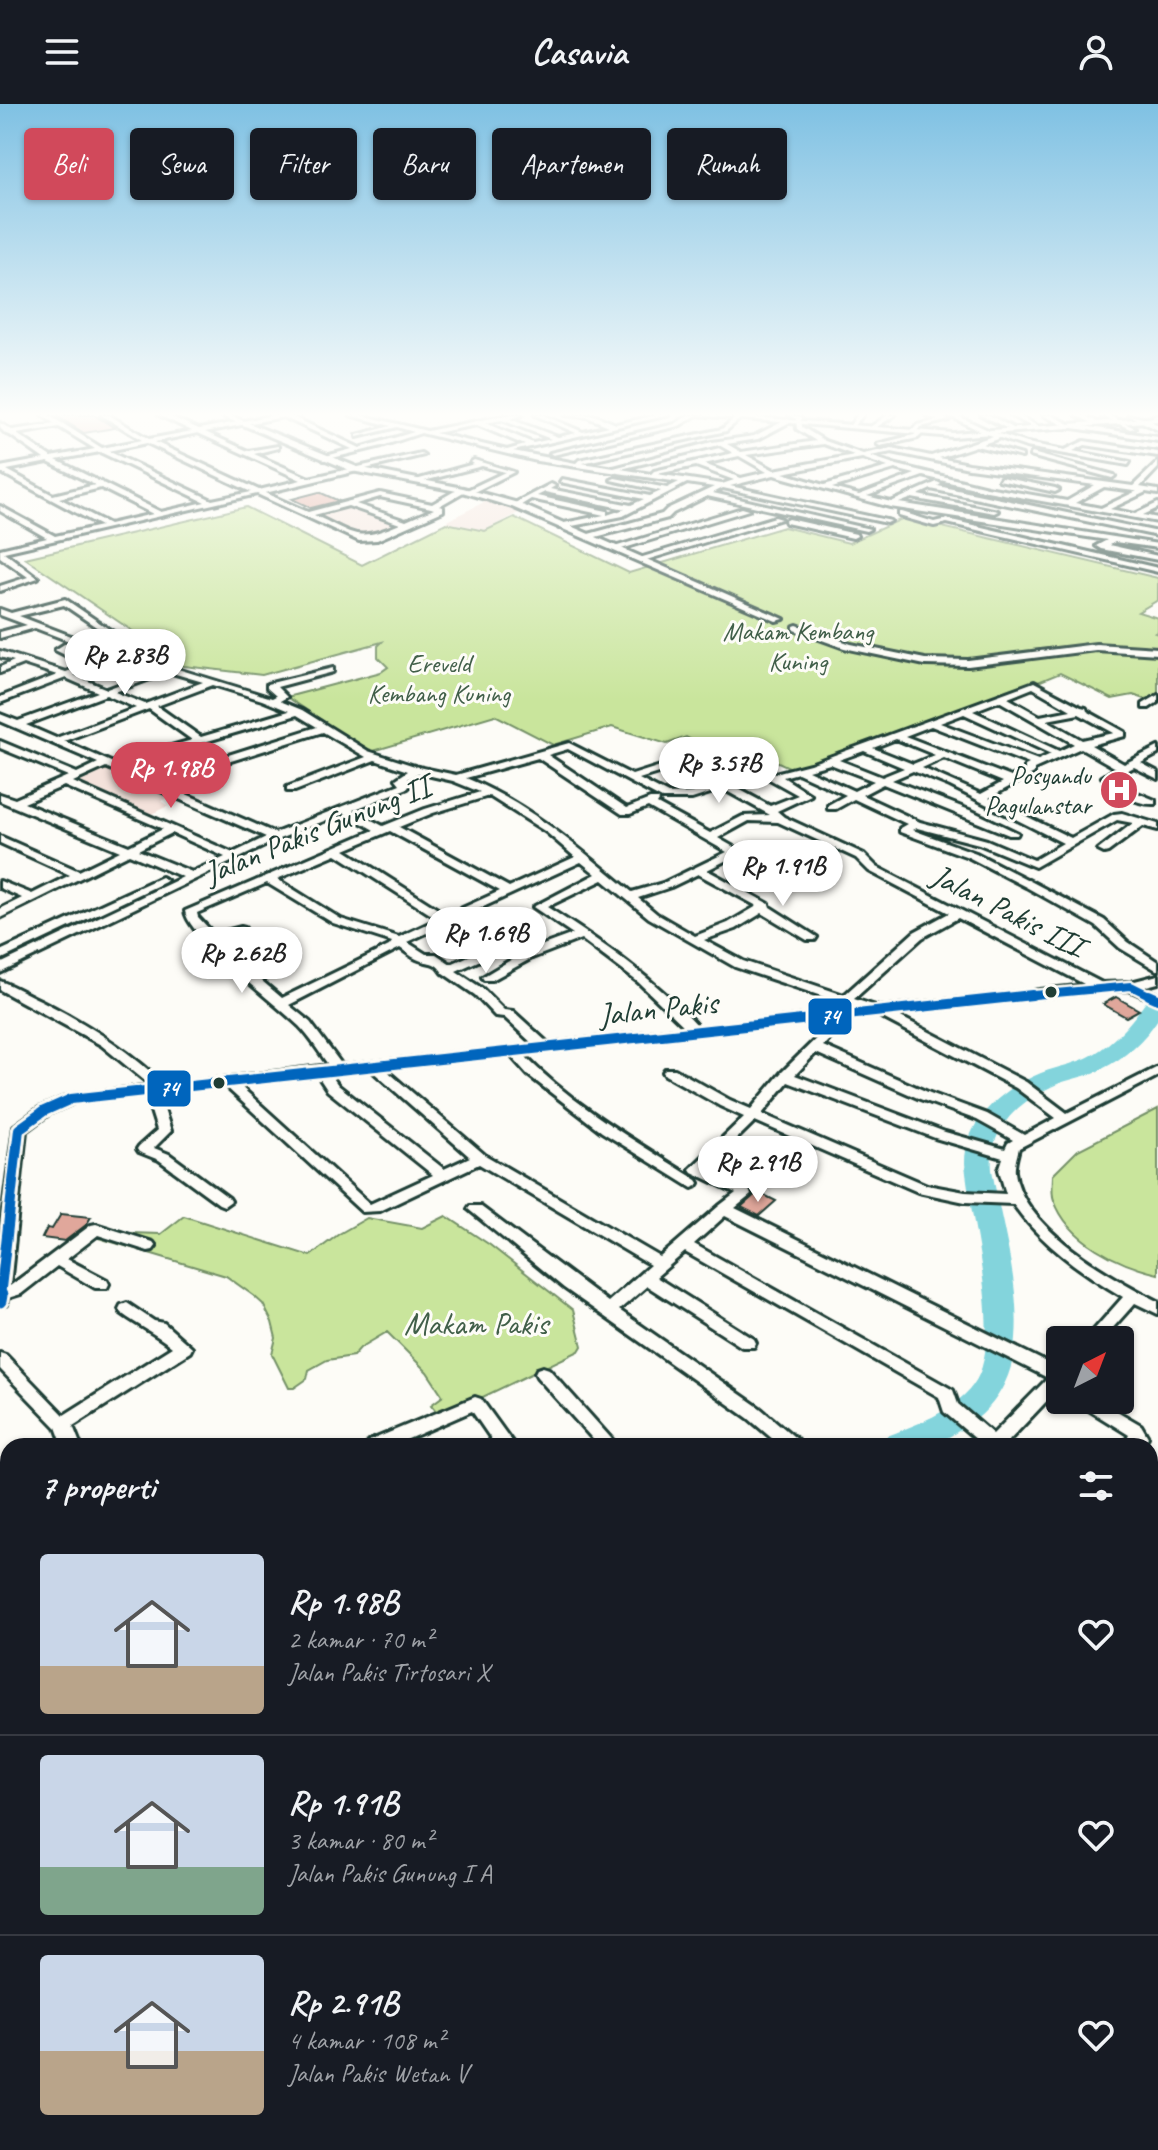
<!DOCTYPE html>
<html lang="id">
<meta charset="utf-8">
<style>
body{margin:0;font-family:Caveat,sans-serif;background:#242831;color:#f1f3f6;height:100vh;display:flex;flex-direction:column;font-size:30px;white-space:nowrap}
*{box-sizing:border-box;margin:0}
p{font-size:26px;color:#9ea1a6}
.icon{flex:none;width:44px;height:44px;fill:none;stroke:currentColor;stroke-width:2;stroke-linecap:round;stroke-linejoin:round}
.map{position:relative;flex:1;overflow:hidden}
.panel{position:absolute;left:0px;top:1334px;width:1158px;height:712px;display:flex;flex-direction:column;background:#171b24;border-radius:24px 24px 0 0;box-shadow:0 2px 6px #0004}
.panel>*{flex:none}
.guide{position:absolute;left:24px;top:24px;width:1110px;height:72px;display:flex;gap:16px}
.needle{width:52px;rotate:42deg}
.fabs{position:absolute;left:1046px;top:1222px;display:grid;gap:16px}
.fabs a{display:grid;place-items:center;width:88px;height:88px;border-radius:8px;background:#171b24;box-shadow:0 2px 6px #0004;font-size:40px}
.price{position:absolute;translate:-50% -68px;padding:0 18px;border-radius:28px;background:#fff;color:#222;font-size:26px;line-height:52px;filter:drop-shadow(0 2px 4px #0008)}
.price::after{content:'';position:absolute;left:50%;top:48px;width:24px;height:18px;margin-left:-12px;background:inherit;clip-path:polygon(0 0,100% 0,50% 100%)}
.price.on{background:#d1495b;color:#fff}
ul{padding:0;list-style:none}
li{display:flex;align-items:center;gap:24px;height:200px;padding:0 40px}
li+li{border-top:2px solid #363941}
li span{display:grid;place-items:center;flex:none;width:224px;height:160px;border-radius:8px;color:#555}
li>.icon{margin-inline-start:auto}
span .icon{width:96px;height:96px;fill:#fffc;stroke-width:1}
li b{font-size:34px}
h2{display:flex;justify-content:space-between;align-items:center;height:96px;padding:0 40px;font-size:34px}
.pill{padding:0 28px;border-radius:8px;background:#171b24;box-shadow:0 2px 6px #0004;font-size:28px;line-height:72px}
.pill.on{background:#d1495b;color:#fff}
header{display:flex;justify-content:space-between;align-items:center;height:104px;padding:0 40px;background:#171b24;font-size:36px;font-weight:700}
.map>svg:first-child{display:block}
</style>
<header><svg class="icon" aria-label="menu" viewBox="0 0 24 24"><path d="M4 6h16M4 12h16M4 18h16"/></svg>Casavia<svg class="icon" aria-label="person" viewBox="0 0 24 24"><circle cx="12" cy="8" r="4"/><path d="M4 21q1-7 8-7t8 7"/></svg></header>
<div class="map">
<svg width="1158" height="2046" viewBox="0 0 1158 2046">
<rect width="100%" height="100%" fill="#fdfcf7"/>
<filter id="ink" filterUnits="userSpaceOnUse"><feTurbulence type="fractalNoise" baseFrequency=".0125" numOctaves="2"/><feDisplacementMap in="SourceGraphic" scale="16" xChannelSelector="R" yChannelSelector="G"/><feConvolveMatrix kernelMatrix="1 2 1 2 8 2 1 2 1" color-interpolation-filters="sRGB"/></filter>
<g filter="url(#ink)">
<path fill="#f4e2db" d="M492,394L526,405L485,426L445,418Z
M349,402L379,414L403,420L375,432L359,430L318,411Z
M102,663L172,691L161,697L168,702L147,712L71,679Z"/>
<path fill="#c9e59c" stroke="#749168" stroke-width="2" d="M246,403L362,461L446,419L485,427L514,413L629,469L784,423L849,439L904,414L1158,474V496L1138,508L1158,514V527L1155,529L1158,530V593L1145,595L1133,591L1112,595L1060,569L1006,591L793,665L761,650L735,659L686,633L667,640L612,623L553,641L495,611L370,648L287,593L381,568L388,563L378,553V542L382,538L262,571L184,562L25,454Z
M1158,1005V1170C1119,1161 1068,1137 1054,1096C1051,1089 1053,1079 1053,1071L1078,1046Z
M184,1112L310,1152L339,1130L367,1114L422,1124L446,1112L490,1141L573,1206L582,1242L579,1247L441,1313L431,1301L443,1292L427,1268L387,1228L360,1244L353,1252L327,1256L309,1266L307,1275L294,1284H289L272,1250L276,1234L272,1218L263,1200L254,1192L226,1172L95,1133L99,1128L161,1130Z"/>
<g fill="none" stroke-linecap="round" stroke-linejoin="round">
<path fill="#83d4dc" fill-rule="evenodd" d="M1158,890V915C1144,936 1125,954 1102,965C1089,972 1074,974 1060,979C1023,994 988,1022 992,1066C1006,1150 1053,1272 962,1325C952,1331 940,1339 929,1342C914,1345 895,1342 880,1342L885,1333C915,1321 953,1308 973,1281C1006,1238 969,1113 965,1059C965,1015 1004,984 1041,969C1059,962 1077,960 1094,950C1118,935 1134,915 1150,892Z
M8,1589V1623L0,1624V1590Z"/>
</g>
<path fill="#e0a79b" stroke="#1f3d34" stroke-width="2" d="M55,311H94L115,324L84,329Z
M319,388L339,397L311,404L292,395Z
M1116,893L1139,906L1126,913L1103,900Z
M758,1088L776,1097L759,1112L741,1103Z
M61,1110L91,1113L86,1121L65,1137L42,1134L47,1124L52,1125Z"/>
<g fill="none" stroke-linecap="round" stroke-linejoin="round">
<g stroke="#1f3d34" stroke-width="6">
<path id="minor" d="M42,311H49L102,344L142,336L101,311H109L149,335L192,327L159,311H167L199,325L274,311H289L360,344L414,328L397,323L357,333V331L391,322L350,311H361L427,327L502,312L522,311L510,315L558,333L576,329L535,311H543L583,328L609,322L587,313L565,311H594L616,320L658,311H669L513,347L576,359L579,356L722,325L736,313L741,314L726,327L582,359L614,364L712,338L754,332L788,315L790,318L758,335L727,340L741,348L816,337L797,325L796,315L789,311L801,313L802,323L825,337L863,350L892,344L931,352L993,332L986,330L948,311H956L990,327L1027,339L1065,346L1084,337L1158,348V352L1085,341L1073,347L1130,358L1128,361L1026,343L1000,334L983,340L1022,351V353L976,342L939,354L969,360L1133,382L1158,358V364L1140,383L1158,386V390L1146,388L1110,405L1135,410L1158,399V404L1143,411L1158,414V418L987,387L923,372L867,392L891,398L937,378L941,380L938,382L1158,428V432L931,385L918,391L998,407L994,409L912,394L899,399L1158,440V444L1115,438L1109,441L1158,452V456L1101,445L1096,442L1107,436L890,403L774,371L730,382L891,417L887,419L723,384L713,389L870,425L866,427L707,392L673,409L668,414L588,435L584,433L585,431L662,410L667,405L714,383L687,379L623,412L562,424H559V420L604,411L531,395L518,403L511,401L551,380L555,382L550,385L631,401L644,395L560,378L562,375L650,392L661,387L611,376L615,374L667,384L679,378L537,357L421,329L382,342L324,356L322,353L352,345L283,313L205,328L248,347L278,342V344L254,350L309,374L421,349L424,351L265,389L308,408L380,389L432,400L460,384L467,386L439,402L443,403V407L377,436L359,437L257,390L4,448L38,474L0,487V482L28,473L0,453V445L47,434L0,407V402L55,432L101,422L0,368V363L44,355L10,331L6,330L0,324V319L12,326L55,320ZM502,316L551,335L533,339L485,319ZM477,321L525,341L507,346L435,329ZM59,323L95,345L51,353L17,330ZM198,329L301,376L259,386L155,338ZM147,339L251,388L212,396L108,347ZM823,340L854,351L774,366L746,351ZM719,341L733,349L654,367L651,370L621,365ZM100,348L205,398L161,408L56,356ZM892,348L969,364L1095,381L1067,397L987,383L897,361L870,352ZM739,352L767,368L741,374L704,360ZM862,354L888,363L824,381L783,369ZM48,358L95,381L53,391L7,366ZM696,362L734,376L722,380L657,370ZM895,365L915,370L859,391L832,384ZM1104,383L1134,387H1137L1101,404L1075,399ZM101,384L153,410L109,420L59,394ZM545,388L625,405L607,411V407L537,392ZM380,393L431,404L434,405L406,417L356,400ZM348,402L400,420C356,439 355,430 314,411Z
M689,311H697L679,322L553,351L550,349L675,320Z
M857,311H863L853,323H849Z
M888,311H895L874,325H870V323Z
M926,311H936L949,316L921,323L914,329H910L917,321L938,316Z
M981,311H989L1017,326L1012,327Z
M1010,311H1018L1041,324L1036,325Z
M1043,311H1051L1070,320L1158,333V337L1067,323Z
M1076,311H1084L1099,319L1094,320Z
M1100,311H1108L1135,324L1130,325Z
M1128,311L1148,315L1158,321V326Z
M1153,311H1158V314Z
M919,327L924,328L918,334L880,342L877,340L914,331Z
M1032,349L1114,371L1115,372L1112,374L1030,352Z
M474,356L514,368L470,390L467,386L505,368L482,362L416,379L412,377L474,360L471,358Z
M1001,373L1055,384L1059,386L1055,388L999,376Z
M742,404L749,406L618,446L611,444Z
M902,408L934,418L947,415L1158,464V468L947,419L934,422L899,412V408Z
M775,413L782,415L643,457L636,455Z
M789,415L856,430L857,432L853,434L786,419L785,417Z
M65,495L138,545L129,550L272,594L276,592L267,584V580L333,564V568L277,583L287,593L280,597L302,606L368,647L418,663L456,671L569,639L632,671L692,652H700V656L639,675L668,690L691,689L765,665L775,669L810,660L1034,578L1081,603L1086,604L1087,607L1125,628V632L1091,641L1124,660L1158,643V650L1141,659L1158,668V675L1134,663L1113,674L1123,683L1155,696V700C1135,701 1114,687 1102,673L1116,664L1081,644L1034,665V669L989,694L1071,734L1114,710L1122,709L1158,720V726L1143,722L1108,748L1104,749L1098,746L1133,719L1117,716L1035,763L979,740L917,724L913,726L976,749L1034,779L1104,816L1128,838L1158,858V867L1120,844L1096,822L1026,783L968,753L900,728V724L907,720L854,695L836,705H828V701L846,691L798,669L783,673L811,691L777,707L784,713L864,750L877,763L1102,879L1131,878L1158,871V879L1143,883L1158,890V899L1129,886L1101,887L893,909L1026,978L1067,1009L1158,963V972L1019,1044C1017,1052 1014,1061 1015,1068C1022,1124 1112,1174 1158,1197V1210L1135,1199L1102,1236H1085L1123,1193C1081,1168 1041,1140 1013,1100L965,1098L918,1088L755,1017L707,1064L748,1083L751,1091L735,1104L1060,1265V1283L1004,1342H984L944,1308L939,1293L685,1148L656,1173L754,1235L756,1239L754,1243H742L647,1182L619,1206L760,1304L799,1337L802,1342H781L748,1314L564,1184L468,1105L470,1102H480L608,1198L650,1161L479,1060L380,1107L362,1108L225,982L159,990L171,1027L154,1044L169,1050L229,1094L231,1097L224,1102L219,1100L159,1056L139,1048L137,1045L139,1042L157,1026L146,991L74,999L49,1010L26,1027L10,1182L91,1121L96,1120L153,1138L156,1142L153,1146L148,1147L98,1131L67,1155L107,1176L109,1180L107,1184H95L57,1162L21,1190L8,1194L6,1201L0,1203V1128L14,1022L39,1004L66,992L150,981L101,941L0,886V877C14,882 27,890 40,896C86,919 128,945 165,981L321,962L330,963C320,950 311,934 299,922C276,900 189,834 185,807L374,726L344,709L279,735L0,869V860L183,773L129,750L0,814V805L22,794L0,784V777L32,790L70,771L0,739V732L79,767L120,747L0,697V690L15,695L68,672L0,644V637L77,669L98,659L0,617V610L18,617L98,588L66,574L0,599V593L57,571L23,560L0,569V563L14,557L0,553V547L66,568L85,561L55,546L69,537L35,524L0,534V528L27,521L0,511V505L11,509ZM64,501L127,544L93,558L66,546L79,539V535L19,512ZM121,553L160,565L107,585L74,571ZM169,568L203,578L145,600L115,588ZM213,581L262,596L289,607L201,633L157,602ZM1033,584L1071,606L1040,612L1008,594ZM106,591L136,604L56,634L26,621ZM999,597L1074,640L1059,647L973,607ZM149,605L192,636L113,659L64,637ZM964,610L1051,650L1038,656L940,619ZM1079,610L1114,629L1082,636L1047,616ZM297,611L317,623L152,675L122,662ZM931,622L1029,660L1025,662V666L1011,673L905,632ZM323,628L366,653L287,683V687H295L375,656L408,667L396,675L400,680L275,729L161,679ZM896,635L935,651L913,660L873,644ZM568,645L662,695H692L723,685L770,711L743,712L710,729L657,700L659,697L658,695H650L627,704L548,651ZM864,647L904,664L882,673L839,656ZM538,654L622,710H630L648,703L727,748L663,779L632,788C580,745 529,700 466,674ZM944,654L1003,678L981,690L922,664ZM830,660L874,677L854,687L808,666ZM106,663L108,664L266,733L233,749L73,678ZM913,667L950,682L1063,739L1034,756L987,736L920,718L862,691L883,680L1009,731H1017L1018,729L972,707L892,676ZM418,669L453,677L480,688L425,705L383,722L353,706L408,684L411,678L408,675ZM764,672L798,691L770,702L733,682ZM64,682L163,725L129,742L24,699ZM489,692L546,728L575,753L509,783L399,723L433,709ZM749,717L778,718L856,754L869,767L949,809L914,828L844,891L743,857L704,836L736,825L762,809L807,836H815L817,833L770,803L769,800L707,766L739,750V746L718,734ZM390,727L500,787L447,811L345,746ZM172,729L225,753L192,768L138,746ZM336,750L438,815L399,833L341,815L277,775ZM581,758L596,770L533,803L573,830L524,848L482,873L484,876H492L532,854L581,835L638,878L686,924L548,939L513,907L504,906L483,885L456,867L532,833V827H524L451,860L436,850H426L407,838ZM698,770L757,802L728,819L695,832L657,810L638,794L671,783ZM603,776L649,814L735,863L860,905L699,923C655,875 602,838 547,803ZM267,779L333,819L392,838L389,842L282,894L242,860L219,836L245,830V824L241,823L214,830L198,813L197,809ZM958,814L1086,881L879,903L854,895L922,834ZM400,844C406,848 413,854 419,856C430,860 436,857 443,869L475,891L495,912L504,913L534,941L342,961L310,918L289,901ZM877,911L1016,984L1056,1014L1024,1031L987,1010L930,989L823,942L851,914ZM835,916L781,969L751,1005L730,996L675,965H665L663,968L665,971L720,1002L744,1013L690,1065L692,1068L736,1089L719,1102L660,1153L485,1051L385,965L510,951L528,971L602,1028L692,1084L697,1082L699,1079L697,1076C637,1038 572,1001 523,950ZM816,949L920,995L977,1016L1013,1036L1008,1039L1005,1045L945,1028L795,971ZM371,966L470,1053L444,1065L338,981L331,971ZM318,972L328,987L433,1071L370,1100L239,981ZM788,978L935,1034L1003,1054L999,1066L1006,1090L965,1088L927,1081L762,1010ZM725,1112L1048,1274L993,1330L958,1300L953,1286L694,1140Z
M1158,591V598L1149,604H1143V600Z
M161,773L167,776L165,778L0,856V847Z
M127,1199L154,1217L164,1219L192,1244L190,1248L73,1322L81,1342H63L56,1323L0,1265V1249L6,1251L64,1311L172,1243C156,1230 139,1222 121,1209L119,1205L121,1201Z
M543,1263L549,1265L618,1342H599L537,1273L535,1269L537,1265Z
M475,1293L481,1295L515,1342H496L472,1307L392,1342H366L369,1337Z
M1077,1296H1098L1141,1321L1148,1333L1142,1342H1123L1129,1331L1079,1300Z
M8,1646V1666L0,1668V1648Z
M1150,1721L1158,1724V1758L1150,1755Z
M8,2028V2038H25L26,2046H0L4,2029Z
M196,2038H220L222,2046H196Z
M977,2038H1026V2039L1024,2046H973Z"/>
</g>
<g stroke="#1f3d34" stroke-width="6">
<path id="tertiary" d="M219,311H229L357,363L463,384L518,399L784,515L776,517L512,403L462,388L352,367Z
M697,311H728L953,329L1158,313V317L953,333Z
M797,521L851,540L925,555L968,556L1096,540L1158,544V550L1096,546L968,562L925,561L844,544L794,526V522Z
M1158,1589V1611L1150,1614V1592Z
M1158,1646V1673L1150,1676V1649Z
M8,1985V2013L0,2015V1987Z
M0,2018H8V2038H20L18,2042L0,2046Z"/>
</g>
<use href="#minor" fill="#fdfcf7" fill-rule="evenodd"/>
<use href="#tertiary" fill="#fdfcf7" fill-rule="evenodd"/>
<g stroke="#fdfcf7" stroke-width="13">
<path id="bus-1-far2" d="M1013,893L1131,882L1153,893"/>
</g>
<g stroke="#fdfcf7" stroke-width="16">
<path id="bus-1-far1" d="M1149,891L1158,895
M0,1193L19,1025L44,1007L71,995L1032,891"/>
</g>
<g stroke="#fdfcf7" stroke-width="19">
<path id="bus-1" d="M0,1197L1,1191"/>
</g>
<use href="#bus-1-far2" stroke="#0065bd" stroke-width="8"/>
<use href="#bus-1-far1" stroke="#0065bd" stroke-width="10"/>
<use href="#bus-1" stroke="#0065bd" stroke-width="13"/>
</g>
</g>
<linearGradient id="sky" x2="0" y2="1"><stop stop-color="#7fc1e3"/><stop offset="0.52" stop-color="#fefefb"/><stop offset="1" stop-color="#fefefb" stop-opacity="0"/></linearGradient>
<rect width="1158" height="597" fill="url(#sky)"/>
<defs>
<g id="hospital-disc" transform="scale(2)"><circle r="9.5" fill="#d1495b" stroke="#fdfcf7"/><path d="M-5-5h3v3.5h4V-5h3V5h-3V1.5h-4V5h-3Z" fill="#fff"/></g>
</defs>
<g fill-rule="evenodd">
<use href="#hospital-disc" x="1119" y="686"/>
</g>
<g fill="#1f3d34" stroke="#fdfcf7" stroke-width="3">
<circle cx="1051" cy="888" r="7"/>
<circle cx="219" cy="979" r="7"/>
</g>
<g text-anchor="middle" stroke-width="6" stroke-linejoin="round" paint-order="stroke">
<g font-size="26" fill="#415f49" stroke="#fdfcf7">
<text x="798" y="536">Makam Kembang<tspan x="798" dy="30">Kuning</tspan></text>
<text x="439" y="568">Ereveld<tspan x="439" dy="30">Kembang Kuning</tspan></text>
</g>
<g font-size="26" fill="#1f3d34" stroke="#fdfcf7" text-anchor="end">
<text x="1091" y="680">Posyandu<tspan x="1091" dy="30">Pagulanstar</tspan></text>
</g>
<g font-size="32" fill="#1f3d34" stroke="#fdfcf7">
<text transform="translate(317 725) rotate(-22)" y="11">Jalan Pakis Gunung II</text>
<text transform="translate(1008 806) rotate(27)" y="11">Jalan Pakis III</text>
<text transform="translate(658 904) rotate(-6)" y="11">Jalan Pakis</text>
</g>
<g font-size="32" fill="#415f49" stroke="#fdfcf7">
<text x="476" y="1230">Makam Pakis</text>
</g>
</g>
<g stroke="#fdfcf7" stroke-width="3">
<rect x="807" y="893" width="46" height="39" rx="8" fill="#0065bd"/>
<rect x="146" y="965" width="46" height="39" rx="8" fill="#0065bd"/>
</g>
<g font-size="22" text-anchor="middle" font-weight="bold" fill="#fff">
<text x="830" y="920">74</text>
<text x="169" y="992">74</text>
</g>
</svg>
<div class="fabs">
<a><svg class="needle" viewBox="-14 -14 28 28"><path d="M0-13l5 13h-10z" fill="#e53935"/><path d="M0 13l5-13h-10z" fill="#9ea1a6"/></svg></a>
</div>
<b class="price" style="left:125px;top:593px">Rp 2.83B</b>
<b class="price" style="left:719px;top:701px">Rp 3.57B</b>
<b class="price on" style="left:171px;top:706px">Rp 1.98B</b>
<b class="price" style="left:783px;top:804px">Rp 1.91B</b>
<b class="price" style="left:486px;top:871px">Rp 1.69B</b>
<b class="price" style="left:242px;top:891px">Rp 2.62B</b>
<b class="price" style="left:758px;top:1100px">Rp 2.91B</b>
<div class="guide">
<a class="pill on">Beli</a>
<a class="pill">Sewa</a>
<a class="pill">Filter</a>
<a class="pill">Baru</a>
<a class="pill">Apartemen</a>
<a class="pill">Rumah</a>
</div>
<section class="panel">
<h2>7 properti<svg class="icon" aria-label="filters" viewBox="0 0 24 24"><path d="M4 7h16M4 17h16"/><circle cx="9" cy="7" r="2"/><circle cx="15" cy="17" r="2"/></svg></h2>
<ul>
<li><span style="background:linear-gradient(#c9d6e8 70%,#b9a48a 0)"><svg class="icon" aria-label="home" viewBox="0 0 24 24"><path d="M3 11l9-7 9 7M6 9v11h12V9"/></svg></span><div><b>Rp 1.98B</b><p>2 kamar · 70 m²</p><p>Jalan Pakis Tirtosari X</p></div><svg class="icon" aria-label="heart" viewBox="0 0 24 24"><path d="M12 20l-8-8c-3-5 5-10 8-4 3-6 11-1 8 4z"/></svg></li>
<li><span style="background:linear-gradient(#c9d6e8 70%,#7fa58c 0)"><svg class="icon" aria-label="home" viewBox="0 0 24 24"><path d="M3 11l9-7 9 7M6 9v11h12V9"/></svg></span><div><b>Rp 1.91B</b><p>3 kamar · 80 m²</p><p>Jalan Pakis Gunung I A</p></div><svg class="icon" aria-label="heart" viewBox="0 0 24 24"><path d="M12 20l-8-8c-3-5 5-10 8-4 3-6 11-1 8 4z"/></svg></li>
<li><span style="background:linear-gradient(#c9d6e8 60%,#b9a48a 0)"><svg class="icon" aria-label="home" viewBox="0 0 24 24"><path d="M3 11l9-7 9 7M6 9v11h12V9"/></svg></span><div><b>Rp 2.91B</b><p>4 kamar · 108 m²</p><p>Jalan Pakis Wetan V</p></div><svg class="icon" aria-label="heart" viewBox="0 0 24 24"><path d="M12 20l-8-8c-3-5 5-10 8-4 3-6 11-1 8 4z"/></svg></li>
</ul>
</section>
</div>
